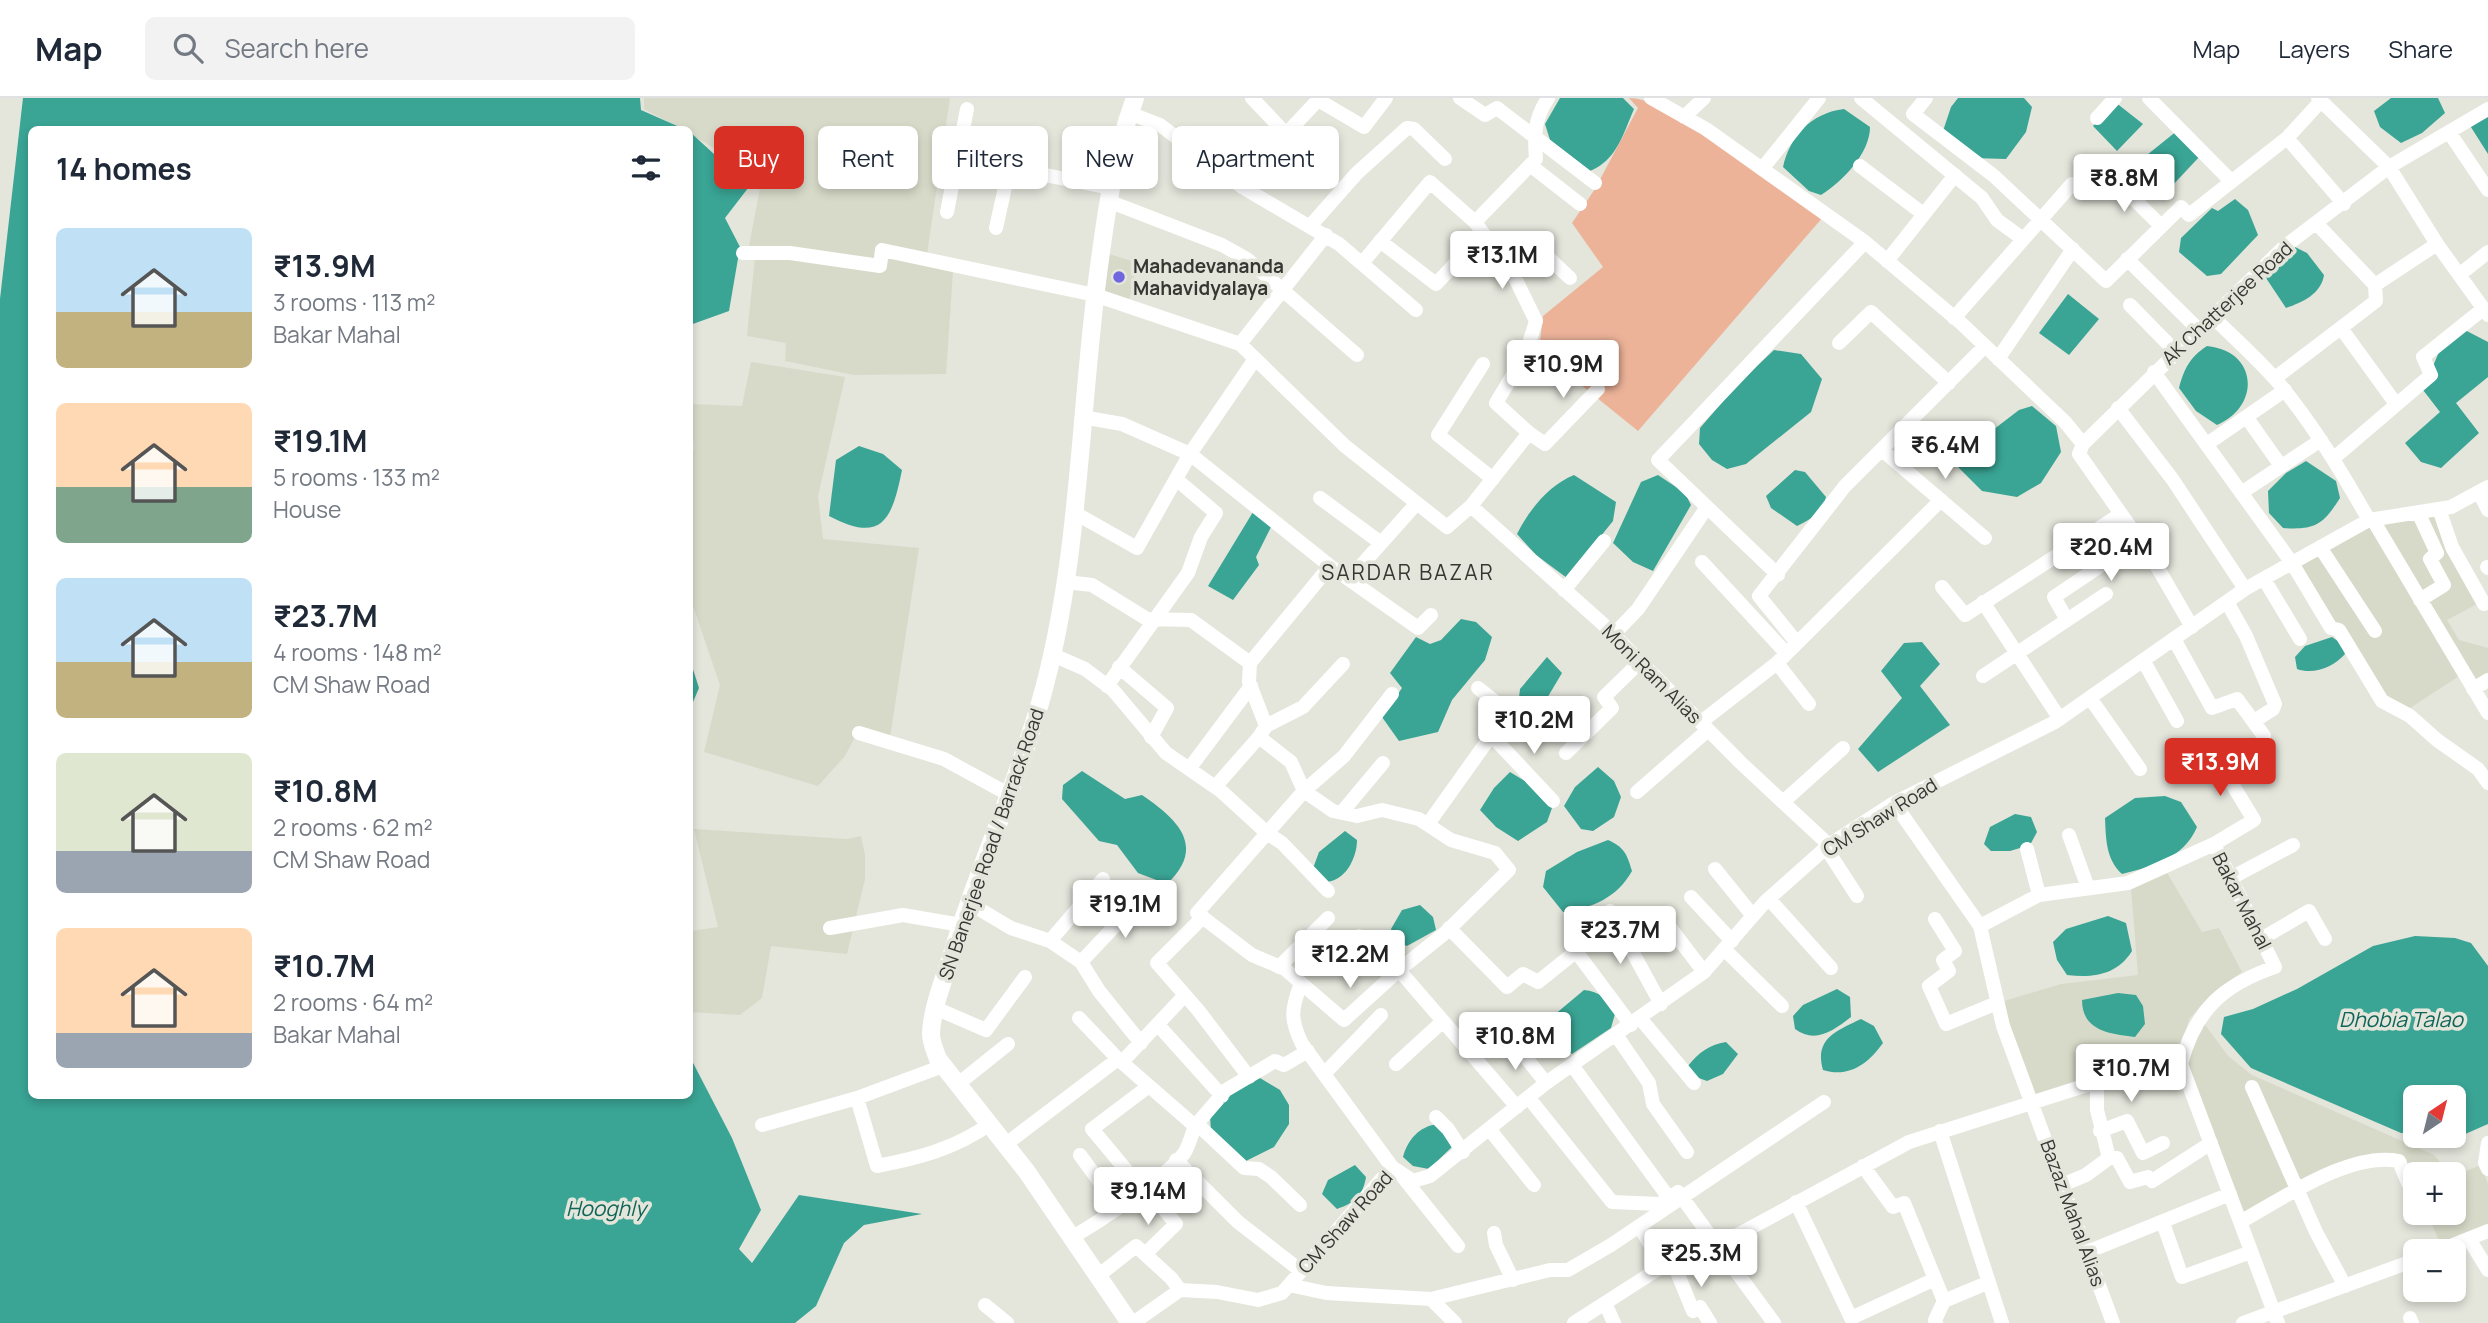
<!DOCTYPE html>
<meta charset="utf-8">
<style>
body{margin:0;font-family:Manrope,sans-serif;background:#f2f2f3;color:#1f2937;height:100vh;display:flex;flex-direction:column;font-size:26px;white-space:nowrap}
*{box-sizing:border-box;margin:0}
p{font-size:23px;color:#747a83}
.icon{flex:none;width:38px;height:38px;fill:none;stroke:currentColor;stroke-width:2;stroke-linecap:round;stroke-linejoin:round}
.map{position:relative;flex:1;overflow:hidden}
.sheet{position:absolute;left:28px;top:28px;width:665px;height:973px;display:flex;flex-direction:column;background:#fff;border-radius:10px;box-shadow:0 4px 10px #0003}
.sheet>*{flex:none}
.hud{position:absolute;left:714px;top:28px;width:665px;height:63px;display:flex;gap:14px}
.needle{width:46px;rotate:35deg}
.buttons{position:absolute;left:2403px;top:987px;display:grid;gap:14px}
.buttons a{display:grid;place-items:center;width:63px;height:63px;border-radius:10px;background:#fff;box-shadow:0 4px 10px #0003;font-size:35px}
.price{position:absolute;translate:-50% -60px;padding:0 16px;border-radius:7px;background:#fff;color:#222;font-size:23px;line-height:46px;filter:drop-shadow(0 2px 4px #0008)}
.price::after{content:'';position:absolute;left:50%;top:42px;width:21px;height:16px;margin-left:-10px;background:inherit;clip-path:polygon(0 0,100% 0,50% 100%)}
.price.active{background:#d93025;color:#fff}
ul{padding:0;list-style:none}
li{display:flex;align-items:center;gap:21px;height:175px;padding:0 28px}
li span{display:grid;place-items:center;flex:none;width:196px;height:140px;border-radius:10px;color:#555}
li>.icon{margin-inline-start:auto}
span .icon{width:84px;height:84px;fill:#fffc;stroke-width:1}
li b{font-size:30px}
h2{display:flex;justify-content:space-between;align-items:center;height:84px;padding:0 28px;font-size:30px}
.pill{padding:0 24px;border-radius:10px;background:#fff;box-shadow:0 4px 10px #0003;font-size:24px;line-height:63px}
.pill.active{background:#d93025;color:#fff}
header{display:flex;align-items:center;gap:42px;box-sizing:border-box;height:98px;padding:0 35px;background:#fff;border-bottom:2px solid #e0e1e3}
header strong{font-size:33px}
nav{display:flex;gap:38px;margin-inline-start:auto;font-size:24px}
.search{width:490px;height:63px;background:#f2f2f3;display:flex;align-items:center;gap:18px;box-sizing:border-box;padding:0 24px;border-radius:10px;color:#747a83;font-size:26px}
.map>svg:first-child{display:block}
</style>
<header>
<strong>Map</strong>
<div class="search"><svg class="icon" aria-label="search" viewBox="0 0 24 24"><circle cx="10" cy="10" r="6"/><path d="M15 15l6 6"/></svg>Search here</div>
<nav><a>Map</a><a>Layers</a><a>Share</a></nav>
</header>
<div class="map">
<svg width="2488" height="1225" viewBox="0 0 2488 1225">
<rect width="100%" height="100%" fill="#e4e5db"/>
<path fill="#d8dac9" d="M644,0H950L927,156L880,146L876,163L749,148L764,69L714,50L690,36V32L681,31L644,11Z
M1106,155L1138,165L1129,202L1101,194Z
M887,158L953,173L946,276L854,277L785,263L786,245L747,238L755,159H790L882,174Z
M751,264L845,279L818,398L823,441L919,450L890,640L855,630L854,641L845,658L818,688L704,654L720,587L690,499V355L694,352L690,306L742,308Z
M2437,415L2479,505L2447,522L2459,542L2488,550V576L2474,585L2467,573L2407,612L2382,598L2333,526L2298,466L2381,423Z
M694,731L847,741L861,738L865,757V781L847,856L771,848L762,900L740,917L690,914L692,833L718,829Z
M2166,773L2202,834L2219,830L2242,874L2214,894L2189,921L2179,961L2098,976L2035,996L2001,904L2061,886L2138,877L2131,790Z
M2203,924L2228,958L2252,977L2434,1057L2450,1076H2415V1088L2404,1062L2379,1056L2243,1118L2185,961Z
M2481,1067L2488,1086V1127L2441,1147L2427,1115H2454V1078Z"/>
<path fill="#ecb399" d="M1629,0C1673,0 1783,91 1823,119L1638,333L1539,253L1543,218L1603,169L1572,125L1595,91L1638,10Z"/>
<path fill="#3aa595" d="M23,0H640L641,12L684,31L32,32V998H690V959L732,1040L761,1112L739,1151L752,1165L799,1097L922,1116L864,1127L844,1145L816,1208L795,1225H0V201Z
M1560,0H1623L1634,11C1623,36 1617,62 1590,73L1550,42L1545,26Z
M1958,0H2024L2032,9L2026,34L2006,61L1973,60L1943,33L1951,9Z
M2391,0H2438L2445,15L2422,35L2401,45L2380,29L2374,13Z
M2115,4L2143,26L2117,53L2093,28Z
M1844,11L1870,29C1870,55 1843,83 1821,97L1809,93L1783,69C1790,38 1811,15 1844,11Z
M2488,15V56L2469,26Z
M2178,32L2201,57L2171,89L2156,81L2142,61Z
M690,34L727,68L755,81L725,120L740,149L729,213L690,227Z
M2235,101L2248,112L2258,137L2221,176L2207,178L2179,154L2181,140L2212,110L2218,113Z
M2293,148L2307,155L2324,177C2321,196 2303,204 2286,210L2264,177Z
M2068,196L2099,221L2069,257L2039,235Z
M2461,230L2488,244V279L2456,305L2479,335L2441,370L2421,364L2405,345L2440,314L2423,292L2441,249Z
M2207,248C2258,253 2261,308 2217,327L2196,313L2179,290C2184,271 2190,259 2207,248Z
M1774,252L1801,256L1822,281L1811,314L1746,366L1727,371L1712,362L1699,346L1700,330L1739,285Z
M2032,308L2056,328L2061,354L2041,385L2017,399L1982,393L1948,359L1966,333L1989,335L2019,312Z
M859,348L883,356L902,372C892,422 882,446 829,418L836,362Z
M2306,363L2336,383L2340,400C2323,427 2315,432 2283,430L2269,415L2268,393L2286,375Z
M1795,372L1805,374L1826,399C1823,414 1810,422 1797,428L1771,410L1766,398Z
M1574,377L1616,404L1613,423L1567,480L1536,457L1517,436C1529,412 1549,387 1574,377Z
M1658,377L1685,395L1691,407L1653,473L1633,464L1613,445L1641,384Z
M1253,414L1272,427L1256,459L1259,467L1233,502L1208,488Z
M1461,521L1476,524L1492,539L1485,562L1452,602L1438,634L1399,643L1382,619L1402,590L1390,575L1416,539L1430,546L1441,542Z
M2332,539L2342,546L2345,556C2334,569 2314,577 2297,571L2295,559L2305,548Z
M1922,544L1940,566L1920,588L1950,627L1878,674L1858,651L1902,600L1881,573L1904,545Z
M1547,559L1562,575L1540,612L1531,614L1519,600L1520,591Z
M690,562L699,590L690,611Z
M1598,669L1614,683L1621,699L1614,719L1593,733L1581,731L1564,708L1575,689Z
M1082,673L1125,701L1142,697C1177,721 1207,748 1167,786L1138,775L1117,747L1099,743L1062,701L1063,687Z
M1510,674L1536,690L1552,710L1547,724L1518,743L1496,729L1480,712L1494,690Z
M2165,698L2181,704L2197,729C2183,761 2153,768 2122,776C2106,761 2106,742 2105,720L2135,700Z
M2015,716L2031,719L2037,734L2030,747L2010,753H1991L1984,746L1990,729Z
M1345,733L1357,742C1357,761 1344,786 1322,784L1312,773L1319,754Z
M1608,742C1624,749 1627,756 1632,773C1617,800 1592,810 1563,814L1543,789L1546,773L1577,754Z
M1420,807L1433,819L1436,832L1407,848L1395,843L1391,831L1402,812Z
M2108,818L2126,825L2132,853C2117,877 2094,880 2067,877L2057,862L2053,844L2066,831Z
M2415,838L2455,840L2471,845L2488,868V1026L2463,1037H2454V999H2415V1035H2401L2251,970L2221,936L2224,919L2253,911L2297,891L2373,848Z
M1837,891L1850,899L1851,919C1833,933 1815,946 1795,931L1793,918L1803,907Z
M1584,892C1599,893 1609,902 1615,916L1611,930L1572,956L1555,945L1544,930L1547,923Z
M2118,895L2136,897L2143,908L2145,926L2135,939C2110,936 2082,933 2082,902Z
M1861,921L1874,928L1883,945C1868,966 1849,980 1823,972C1814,941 1836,933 1861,921Z
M1726,944L1738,956L1723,976L1707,983L1696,979L1688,968C1699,954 1709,947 1726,944Z
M1255,977L1280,992L1289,1007V1026L1274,1049L1244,1064L1211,1035L1210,1017L1231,993Z
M1437,1026L1454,1047L1429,1071L1413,1068L1403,1059C1408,1041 1419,1029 1437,1026Z
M1355,1067L1366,1079C1363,1098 1354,1105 1337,1111L1322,1096L1328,1082Z"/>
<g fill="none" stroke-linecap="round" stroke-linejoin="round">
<path stroke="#fff" stroke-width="14" d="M1460,0L1485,17L1497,10L1595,85
M1651,0L1706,31L1865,144L1961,225L2065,324L2083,346L2079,356L2152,460L2192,529
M1861,0L1982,100L1997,122L2023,141
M1926,0L1913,16L1994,78L2106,183L2181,109L2189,117L2287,40L2321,3
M2149,0L2230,82
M2318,0L2389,69L2437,146L2488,217
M1129,15L1160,27L1242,89L1339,146L1416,212
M1684,19L1704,0
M2097,20L2115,0
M2449,34L2488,92
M1286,36L1318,2L1364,29L1386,0
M2287,40L2344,106
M959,60L1111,90
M1530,67L1580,106
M1860,68L1922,115
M1762,71L1819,0
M2112,79L2161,128
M1242,89L1286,36L1252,0
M1108,103L1222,147L1247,161L1357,257
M947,114L967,11
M2316,125L2375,187
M1311,127L1357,75L1407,30L1414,31L1445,61
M996,130L1009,71
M1380,143L1436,186L1483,136
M743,155H790L880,168L882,152L1095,197L1240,246L1345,348L1447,429L1471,408L1529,335L1496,305L1526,255L1536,223L1514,178L1475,124L1536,61C1534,36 1534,22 1548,0
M2127,161L2198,231
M1887,163L1955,77
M1363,164L1430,84L1475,124
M2459,177L2488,154
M1514,178L1538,150L1570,180
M2130,207L2175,253
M2212,218C2233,239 2257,260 2277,283C2313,326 2341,373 2369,422
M1954,220L2072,86
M2341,230L2396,306
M1839,245L1871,214L1949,285
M1240,246L1326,137
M1998,261L2073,151
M1483,266L1438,337L1493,381
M2154,274L2292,465L2331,530L2339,532L2382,603L2410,618L2437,642L2478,671L2488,685
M2275,280L2376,203L2375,187L2437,146
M2118,310L2173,382L2245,491
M1082,319L1122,326L1190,356L1330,468L1418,530L1431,517
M2247,320L2281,368
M1529,335L1545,346L1598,291
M2083,346L2284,149L2389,69L2488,11
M2207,346L2285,292
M1882,352L1985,440
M2334,360L2431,277L2423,259L2483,211
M2479,394L2488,412
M2241,395L2321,342
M1320,400L1381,445
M1471,408L1604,527L1741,665L1829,747
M2439,411L2452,449L2484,506
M1073,414L1137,450L1190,356L1255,261
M2418,414L2437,455L2430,461L2444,487L2420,502
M2373,422L2488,615
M2320,449L2375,533
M1702,464L1786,555
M2487,469L2488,470
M1778,477L1658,362L1865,144
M1350,480L1417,405
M2264,481L2300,541
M1066,484L1092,487L1147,521L1191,522L1250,565L1249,584L1266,628L1259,639L1291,664L1304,693L1333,713L1357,718L1382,712L1419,721L1451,742L1495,755L1509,772L1445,835L1399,872L1517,1009
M1942,489L1965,517L2121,416
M1564,492L1604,443
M1983,504L2060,621
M2227,504L2246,538L2275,606L2273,611L2254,623
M2067,522L2054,499L2139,442
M1613,537L1638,511L1707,409
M2174,541L2212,610L2237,601L2264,638
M1797,545L1759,498L1845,388L1985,248
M1053,557L1085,571L1113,592L1166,655L1221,693L1267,735L1197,815L1252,857L1285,871L1301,885C1291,912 1290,921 1302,946L1392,1069
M2143,562L2177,623
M1250,565L1330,468
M1777,565L1809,606
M1119,569L1167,610L1151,639
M1983,578L2106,496
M1107,588L1188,475L1201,439L1216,415L1176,381
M2473,591L2488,582
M2090,600L2140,671
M1701,624L1777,565L1941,402
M1266,628L1303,609L1343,566
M859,635L944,661L1010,697
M1490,636L1553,703
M1566,655L1612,610L1604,599L1640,564
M1189,671L1251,588
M1215,689L1259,639
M1637,694L1708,632
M1783,704L1843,650
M1894,705L1980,828L2003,928L2113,1225
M1342,714L1383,665
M1428,726L1508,614L1478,590
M2069,737L2088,790
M2214,746L2254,722L2217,661
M1826,750L1857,798
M2027,751L2039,797
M1715,771L1753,818
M2231,780L2293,747
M1328,793L1282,745L1267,735L1304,693L1344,658L1392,596
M1691,799L1732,843
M1769,801L1831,870
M969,805L1011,830L1050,843L1081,864L1099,893L1141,945
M1610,813L1661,906
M1203,819L1157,865L1198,912L1249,979
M1662,819L1704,874
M1935,821L1955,853L1943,862L1949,873L1929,888L1946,926L1997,905
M1980,828L2039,797L2128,785L2214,746L2275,869C2223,887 2195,912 2181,966L2278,1225
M830,830L903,817L961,827
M1449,830L1507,889L1523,876L1538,884L1574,855L1578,856L1631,927
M1359,838L1396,875
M2261,841L2309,813L2325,841
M1050,843L1103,781
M1724,851L1782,908
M1081,864L1144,797
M1279,869L1328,820
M1301,885L1344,922L1399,872
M935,910L986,932L1025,879
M1079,920L1118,961
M1640,920L1694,985
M1159,928L1222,998
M1616,937L1649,985L1653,1006L1687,1054
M1511,941L1546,985
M1122,964L1185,897
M1396,966L1443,923
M1572,967L1669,1100
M1325,975L1381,917
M2097,983V1012L2109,1060H2117L2130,1084L2148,1079L2152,1083L2211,1045
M958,986L1008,946
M2252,989L2316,1134L2345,1188
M857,1000L877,1068C919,1060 954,1051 990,1026
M1529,1000L1612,1104L1660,1106L1678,1094L1774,1225
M1436,1019L1448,1031L1463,1054
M1197,1026L1244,1070L1259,1071L1271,1079L1300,1107
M762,1027L857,1000L943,968
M1490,1032L1534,1087
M1940,1033L2002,1225
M2100,1033L2127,1023L2143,1055L2163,1045
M2488,1045L2485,1065L2488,1071
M1006,1046L1118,961L1195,1028L1226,992L1275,963L1284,967L1308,953
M1080,1057L1118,1109
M1176,1062L1238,1124L1301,1173
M1863,1068L1893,1109L1904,1105L1944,1203L1987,1185
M1402,1078L1458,1148
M2062,1087L2086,1077L2109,1060
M1142,1091L1092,1031L1149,988
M1796,1104L1851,1220L1935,1181
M2240,1124C2282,1101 2350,1053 2399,1063L2408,1085
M2163,1125L2182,1179L2251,1154
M1639,1128L1663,1168
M1494,1135L1496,1147L1513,1182
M1072,1139C1098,1125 1169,1077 1185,1054C1189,1047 1192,1036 1195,1028
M2469,1141L2488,1172
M2438,1153L2488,1133
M2087,1154L2230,1096
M1145,1156L1176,1126L1145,1088
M1672,1162L1693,1213L1700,1209L1710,1225
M1098,1178L1136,1148L1171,1180L1180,1192
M1289,1187L1326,1195L1431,1201L1550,1172H1568L1611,1147L1824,1004
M1431,1201L1455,1225
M1605,1205L1614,1225
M985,1207L1007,1225
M2410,1220L2412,1225
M1133,1225L1180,1192L1217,1194L1258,1202L1282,1195L1392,1069L1413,1083L1430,1078L1546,985L1704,874L1765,804L1829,747L1894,705L2055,624L2245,491L2369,422L2451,409L2488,389
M1574,1225L1672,1162L1719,1147L1909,1044L2100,983L2181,966
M1936,1225L1935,1222L1944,1203
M2243,1225L2415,1162"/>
<path stroke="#fff" stroke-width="18" d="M1130,1225L1027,1074L938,961C935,953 931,944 931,936C932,910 943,884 951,859C977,773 1015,691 1040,605C1080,466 1079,318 1098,176C1106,116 1114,56 1135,0"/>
</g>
<circle fill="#6f66e0" stroke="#e4e5db" stroke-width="2.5" cx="1119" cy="179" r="7"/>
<g text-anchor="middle" stroke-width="7" stroke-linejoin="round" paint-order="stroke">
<g font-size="19" font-weight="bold" fill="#363733" stroke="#e4e5db" text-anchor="start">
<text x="1133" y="175">Mahadevananda<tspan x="1133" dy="22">Mahavidyalaya</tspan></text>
</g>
<g font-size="19" fill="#363733" stroke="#e4e5db">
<text transform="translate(2227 205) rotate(-43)" y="7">AK Chatterjee Road</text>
<text transform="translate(1652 576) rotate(45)" y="7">Moni Ram Alias</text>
<text transform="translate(1880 719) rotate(-32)" y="7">CM Shaw Road</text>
<text transform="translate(991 746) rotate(-71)" y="7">SN Banerjee Road / Barrack Road</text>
<text transform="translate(2242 803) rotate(63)" y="7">Bakar Mahal</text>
<text transform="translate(2073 1115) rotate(70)" y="7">Bazaz Mahal Alias</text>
<text transform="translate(1345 1124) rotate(-48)" y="7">CM Shaw Road</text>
</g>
<g font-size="21" letter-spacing="2" fill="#363733" stroke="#e4e5db">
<text x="1408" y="482">SARDAR BAZAR</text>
</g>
<g font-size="21" font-style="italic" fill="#0f6559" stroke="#e4e5db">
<text x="2401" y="929">Dhobia Talao</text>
<text x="606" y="1118">Hooghly</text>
</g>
</g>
</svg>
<div class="buttons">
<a><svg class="needle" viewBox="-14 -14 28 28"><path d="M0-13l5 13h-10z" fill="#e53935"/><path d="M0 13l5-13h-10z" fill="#747a83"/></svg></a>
<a>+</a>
<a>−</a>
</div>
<b class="price" style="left:2124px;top:116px">₹8.8M</b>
<b class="price" style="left:1502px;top:193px">₹13.1M</b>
<b class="price" style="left:1563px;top:302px">₹10.9M</b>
<b class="price" style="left:1945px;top:383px">₹6.4M</b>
<b class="price" style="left:2111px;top:485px">₹20.4M</b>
<b class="price" style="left:1534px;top:658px">₹10.2M</b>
<b class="price active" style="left:2220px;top:700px">₹13.9M</b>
<b class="price" style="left:1125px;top:842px">₹19.1M</b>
<b class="price" style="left:1620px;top:868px">₹23.7M</b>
<b class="price" style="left:1350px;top:892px">₹12.2M</b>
<b class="price" style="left:1515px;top:974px">₹10.8M</b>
<b class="price" style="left:2131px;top:1006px">₹10.7M</b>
<b class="price" style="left:1148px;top:1129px">₹9.14M</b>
<b class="price" style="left:1701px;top:1191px">₹25.3M</b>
<div class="hud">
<a class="pill active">Buy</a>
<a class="pill">Rent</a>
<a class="pill">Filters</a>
<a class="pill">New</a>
<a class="pill">Apartment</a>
</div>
<section class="sheet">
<h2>14 homes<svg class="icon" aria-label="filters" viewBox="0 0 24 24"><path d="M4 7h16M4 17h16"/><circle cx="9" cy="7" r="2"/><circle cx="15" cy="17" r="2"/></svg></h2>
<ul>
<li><span style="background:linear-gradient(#bfe0f5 60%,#c2b280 0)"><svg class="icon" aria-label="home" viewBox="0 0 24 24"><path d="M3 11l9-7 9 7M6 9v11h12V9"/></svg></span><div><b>₹13.9M</b><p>3 rooms · 113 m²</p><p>Bakar Mahal</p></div></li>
<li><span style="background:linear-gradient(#ffd9b3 60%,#7fa58c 0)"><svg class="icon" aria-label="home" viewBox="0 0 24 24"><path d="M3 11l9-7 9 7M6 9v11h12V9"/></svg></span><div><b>₹19.1M</b><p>5 rooms · 133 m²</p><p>House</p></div></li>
<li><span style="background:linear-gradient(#bfe0f5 60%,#c2b280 0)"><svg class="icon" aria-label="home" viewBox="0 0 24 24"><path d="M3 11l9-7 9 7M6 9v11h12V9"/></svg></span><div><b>₹23.7M</b><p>4 rooms · 148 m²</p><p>CM Shaw Road</p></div></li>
<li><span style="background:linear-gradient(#dfe7d0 70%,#9aa5b1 0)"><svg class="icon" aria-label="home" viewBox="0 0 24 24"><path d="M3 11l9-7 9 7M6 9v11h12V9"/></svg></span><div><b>₹10.8M</b><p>2 rooms · 62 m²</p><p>CM Shaw Road</p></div></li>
<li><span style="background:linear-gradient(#ffd9b3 75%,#9aa5b1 0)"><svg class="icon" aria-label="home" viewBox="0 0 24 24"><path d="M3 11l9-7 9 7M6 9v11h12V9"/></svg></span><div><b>₹10.7M</b><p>2 rooms · 64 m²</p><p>Bakar Mahal</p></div></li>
</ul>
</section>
</div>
